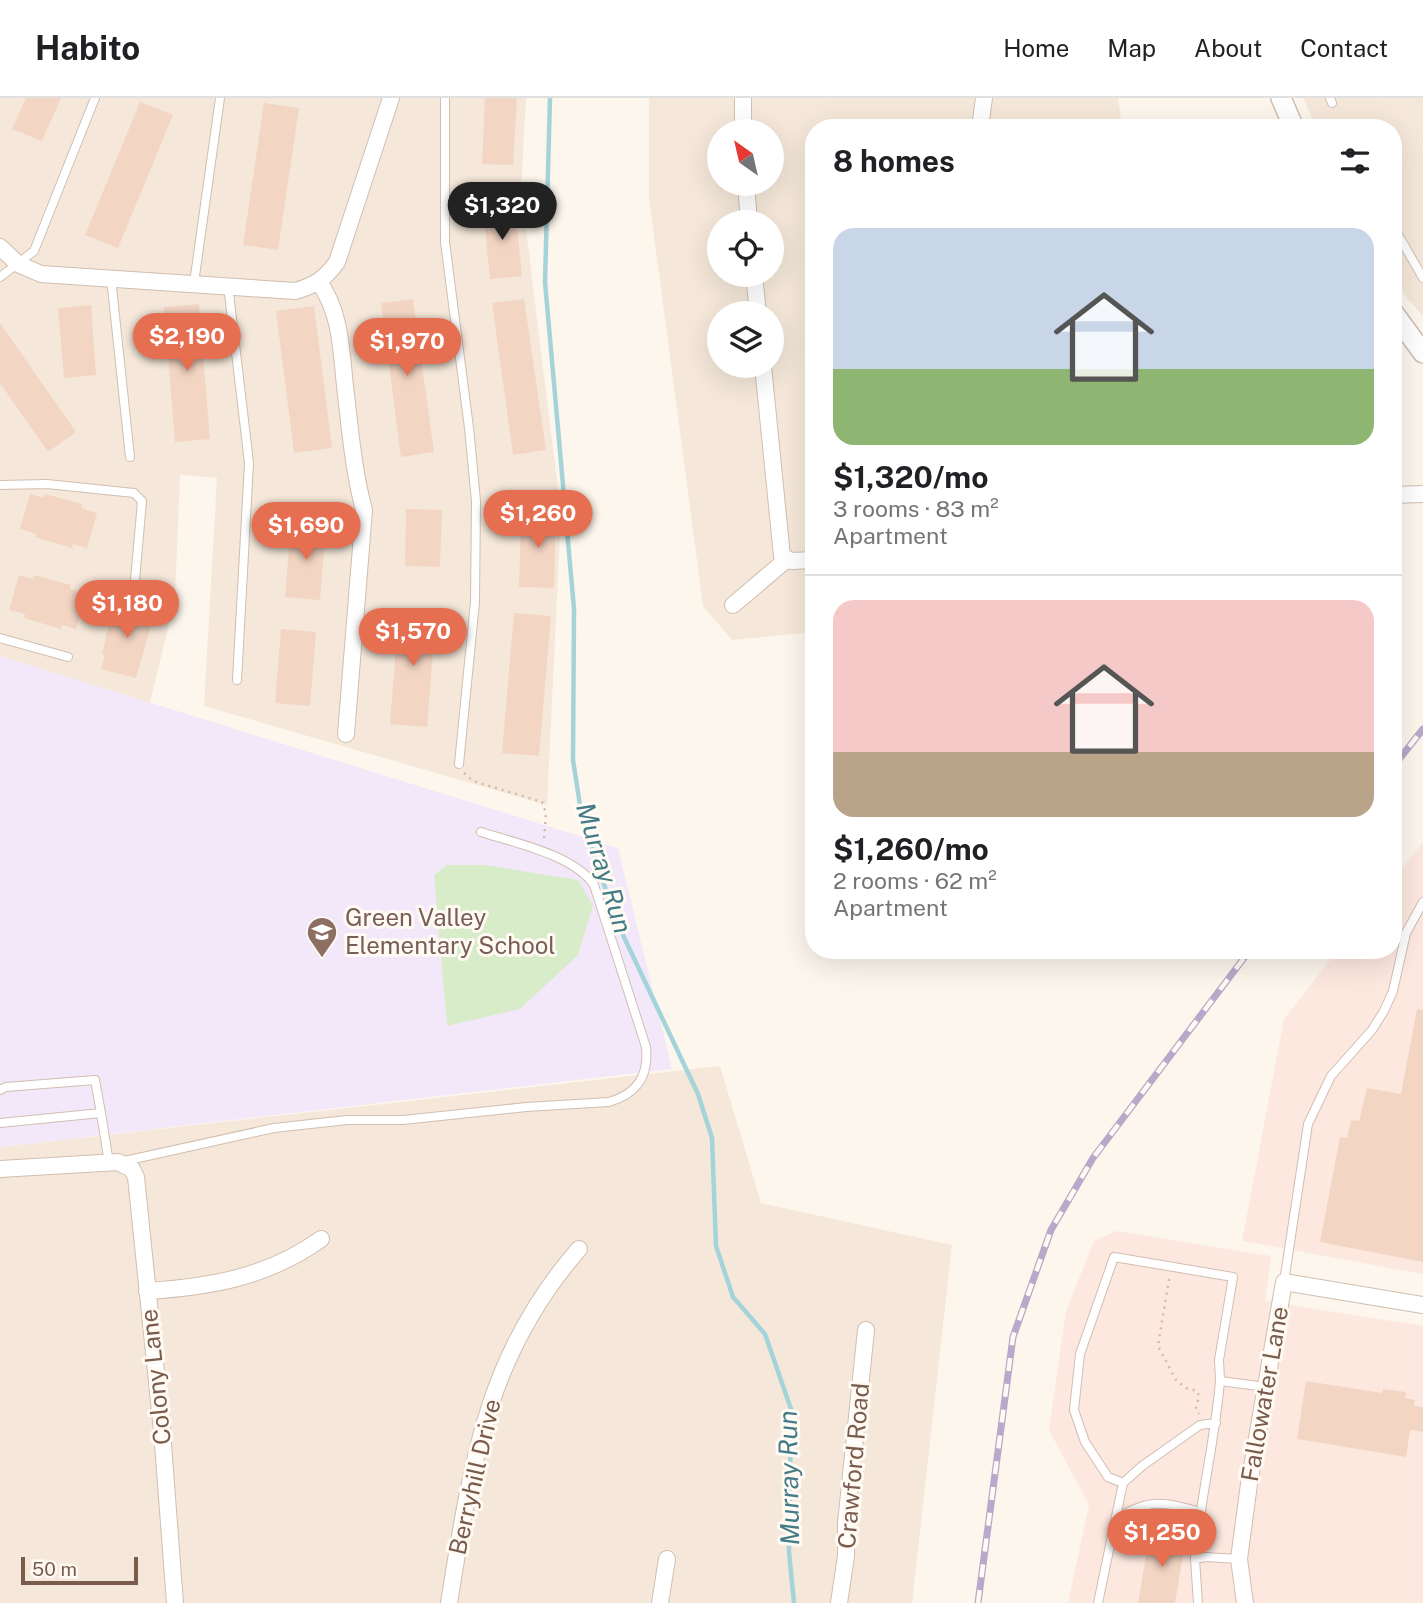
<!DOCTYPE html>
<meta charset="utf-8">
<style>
body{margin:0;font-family:"Public Sans",sans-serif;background:#f2f2f2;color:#202124;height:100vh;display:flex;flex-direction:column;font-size:26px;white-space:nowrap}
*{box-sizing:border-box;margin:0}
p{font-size:23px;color:#757577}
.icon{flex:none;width:38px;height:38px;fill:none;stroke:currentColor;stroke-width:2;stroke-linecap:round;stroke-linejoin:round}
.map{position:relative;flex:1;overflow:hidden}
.side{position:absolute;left:805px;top:21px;width:597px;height:840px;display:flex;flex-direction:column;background:#fff;border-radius:28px;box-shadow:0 7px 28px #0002}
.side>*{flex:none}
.needle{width:46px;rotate:326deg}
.buttons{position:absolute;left:707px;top:21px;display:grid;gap:14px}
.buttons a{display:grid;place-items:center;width:77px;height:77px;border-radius:50%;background:#fff;box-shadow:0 7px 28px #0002;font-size:35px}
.scale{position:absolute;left:21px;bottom:18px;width:117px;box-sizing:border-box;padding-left:7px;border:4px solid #7a5c4d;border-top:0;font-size:19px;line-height:24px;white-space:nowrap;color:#7a5c4d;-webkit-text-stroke:5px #fffaf3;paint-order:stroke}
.price{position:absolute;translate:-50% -60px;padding:0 16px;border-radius:24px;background:#e76f51;color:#fff;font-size:23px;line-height:46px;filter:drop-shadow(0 2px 4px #0008)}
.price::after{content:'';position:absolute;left:50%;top:42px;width:21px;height:16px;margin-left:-10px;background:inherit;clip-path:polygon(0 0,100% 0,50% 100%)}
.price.current{background:#222;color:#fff}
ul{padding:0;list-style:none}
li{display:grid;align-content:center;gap:14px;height:371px;padding:0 28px}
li+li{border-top:2px solid #e0e0e0}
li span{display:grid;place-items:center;height:217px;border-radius:21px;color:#555}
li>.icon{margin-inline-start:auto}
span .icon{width:126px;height:126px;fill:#fffc;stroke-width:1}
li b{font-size:30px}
h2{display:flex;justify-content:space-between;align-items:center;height:84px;padding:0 28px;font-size:30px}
header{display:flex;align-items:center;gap:42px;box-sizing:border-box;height:98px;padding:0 35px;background:#fff;border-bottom:2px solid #e0e0e0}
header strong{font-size:33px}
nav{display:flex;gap:38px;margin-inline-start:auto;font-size:24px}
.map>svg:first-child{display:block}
</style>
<header>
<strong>Habito</strong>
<nav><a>Home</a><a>Map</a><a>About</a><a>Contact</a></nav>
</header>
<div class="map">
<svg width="1423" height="1505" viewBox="0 0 1423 1505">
<rect width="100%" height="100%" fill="#fdf6ec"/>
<path fill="#f5e8da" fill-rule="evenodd" d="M0,0H526L521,91L561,415L547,707L204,608L217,380L180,377L175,501L150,605L0,558Z
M649,0H1118L1122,30H814V534L732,542L703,508L649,100ZM719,33H772V86H719ZM719,124H772V177H719ZM719,215H772V268H719Z
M1303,0H1423V218L1407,200L1393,176V30H1317Z
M720,968L761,1105L952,1147L912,1505H0V1049Z"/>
<path fill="#fde8e0" d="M1423,744V1176L1242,1143L1284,921L1338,852H1393V782Z
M1116,1133L1271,1158L1265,1203L1423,1228V1505H1068L1089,1407L1049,1332L1066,1213L1094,1143Z"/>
<path fill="#f3e8fa" d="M0,558L618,750L672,971L0,1049Z"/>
<path fill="#d8ecc9" d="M447,767H485L578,782L593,807L578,857L520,911L447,928L434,777Z"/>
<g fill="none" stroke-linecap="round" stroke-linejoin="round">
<path stroke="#a5d3da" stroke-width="4.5" d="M550,0L545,184L574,511L573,662L580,707L597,768L623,837L698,996L712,1040L716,1148L733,1199L765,1236L791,1311L789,1454L794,1505"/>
</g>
<path fill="#f3d5c3" d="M26,0H61L42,43L12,31Z
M485,0H517L513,67L482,66Z
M140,4L173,17L118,150L85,137Z
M264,5L299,10L278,152L243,147Z
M515,108L522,178L490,181L483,111Z
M413,201L434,354L401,359L381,205Z
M524,201L546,352L513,357L492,205Z
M199,206L210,341L175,344L164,209Z
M91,207L96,277L64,280L58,210Z
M314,208L332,350L294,355L276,213Z
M0,225L76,334L48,354L0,285Z
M30,396L44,400L45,396L82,406L81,410L97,415L87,450L73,446L72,450L35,439L37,436L20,431Z
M406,411L442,412L440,469L405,468Z
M521,415L556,416L554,490L519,489Z
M291,425L326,428L320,502L285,499Z
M19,477L33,481L34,477L71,487L70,491L86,496L76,531L62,527L61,531L24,520L25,516L9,512Z
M119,504L155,513L136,580L101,571L105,557L102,556L108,530L111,519L115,520Z
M399,512L436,515L427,629L390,626Z
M514,515L551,518L539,658L502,655Z
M281,531L316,534L310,608L275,605Z
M1417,911L1423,912V1164L1320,1144L1340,1039L1347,1040L1351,1022L1359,1023L1367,990L1401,996Z
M1306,1283L1382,1295L1383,1291L1406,1294L1405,1300L1415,1302L1414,1308L1423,1309V1334L1410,1332L1406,1359L1297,1341Z
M1150,1434L1186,1440L1175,1505H1138Z"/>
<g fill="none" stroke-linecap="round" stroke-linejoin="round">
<g stroke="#d1beb0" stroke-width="10">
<path id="service" d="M445,0V144L469,330L476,403L475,504L459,666
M1330,0L1332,5
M1393,128L1423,180
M0,179L34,153L95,0
M111,180L130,359
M194,185L220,0
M228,187L249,365L237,582
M0,387L47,386L134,395L142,403L135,482
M0,540L68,559
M0,992L6,989L95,982L101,1015
M0,1025L101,1015L109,1065
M120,1064L274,1030L347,1022H403L526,1009L609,1004C637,996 649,978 646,949L594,787C574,757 515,745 481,734
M1284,1184L1308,1026L1331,978L1372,932L1384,913L1393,893L1406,835L1423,804
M1216,1325L1200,1327L1142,1368L1123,1385L1108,1379L1085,1344L1074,1312L1080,1256L1114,1159L1233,1179L1219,1262L1220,1283
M1117,1420C1151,1400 1164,1404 1200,1414
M1195,1461C1200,1401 1215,1343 1220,1283L1266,1289
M1098,1505L1123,1385
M1198,1505L1195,1461L1205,1459L1239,1461"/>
</g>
<g stroke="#d1beb0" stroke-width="18">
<path id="minor" d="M743,0V33
M980,30L984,0
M746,86L749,124
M0,149L18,166L41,176L295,193C314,188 325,181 337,164L391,0
M754,177L758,215
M319,184C341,215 341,251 345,288C350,330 353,371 364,412L346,636
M763,268L782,458L791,463L814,462
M1393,397L1423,396
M733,507L786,462
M0,1071L118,1064L132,1071L136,1079L162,1333L175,1505
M147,1193C211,1189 268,1179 321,1141
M449,1505C471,1370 485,1258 579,1151
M660,1505L667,1461
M839,1505L846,1458V1425L866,1232
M1245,1505L1239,1461L1249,1386L1284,1184L1423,1207"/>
</g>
<g stroke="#d1beb0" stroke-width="22">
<path id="tertiary" d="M1281,0L1294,30
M1393,214L1423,255"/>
</g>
<path stroke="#d9b8a5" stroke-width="2.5" stroke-dasharray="2 5" stroke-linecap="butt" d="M464,675L473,683L542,704L546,715L544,742
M1169,1181L1158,1248L1176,1282L1186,1290L1197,1293L1199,1298L1196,1310L1199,1316"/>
<use href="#service" stroke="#fff" stroke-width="8"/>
<use href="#minor" stroke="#fff" stroke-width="16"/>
<use href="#tertiary" stroke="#fff" stroke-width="19"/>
<g stroke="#b9a8c9" stroke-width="7">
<path id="rail" d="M1393,669L1423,631
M978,1505L1013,1239L1051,1132L1093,1060L1250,852"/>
</g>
<use href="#rail" stroke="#fffaf3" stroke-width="4.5" stroke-dasharray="13" stroke-linecap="butt"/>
</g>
<defs>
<g id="school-pin" transform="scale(1.575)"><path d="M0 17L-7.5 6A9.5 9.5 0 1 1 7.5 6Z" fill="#8d6e63" stroke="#fffaf3"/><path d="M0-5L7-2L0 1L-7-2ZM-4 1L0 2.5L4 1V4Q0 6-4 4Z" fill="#fff"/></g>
</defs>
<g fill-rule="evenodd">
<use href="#school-pin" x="322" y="834"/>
</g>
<g text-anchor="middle" stroke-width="6" stroke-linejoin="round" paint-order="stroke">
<g font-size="24" fill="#785e54" stroke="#fffaf3" text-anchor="start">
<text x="345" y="828">Green Valley<tspan x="345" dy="28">Elementary School</tspan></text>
</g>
<g font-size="24" fill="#7a5c4d" stroke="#fffaf3">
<text transform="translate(156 1279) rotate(-96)" y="8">Colony Lane</text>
<text transform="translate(1265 1296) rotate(-80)" y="8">Fallowater Lane</text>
<text transform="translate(854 1368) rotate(-85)" y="8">Crawford Road</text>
<text transform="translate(475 1379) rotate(-77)" y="8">Berryhill Drive</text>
</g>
<g font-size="26" font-style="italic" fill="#437c86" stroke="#fffaf3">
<text transform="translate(604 770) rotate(73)" y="9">Murray Run</text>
<text transform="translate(789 1380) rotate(-91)" y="9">Murray Run</text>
</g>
</g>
</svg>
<div class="buttons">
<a><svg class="needle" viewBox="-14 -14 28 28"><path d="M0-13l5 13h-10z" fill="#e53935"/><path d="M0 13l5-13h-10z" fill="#757577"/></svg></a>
<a><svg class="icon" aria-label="locate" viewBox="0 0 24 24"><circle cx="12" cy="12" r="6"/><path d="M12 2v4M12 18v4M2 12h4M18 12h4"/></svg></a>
<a><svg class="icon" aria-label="layers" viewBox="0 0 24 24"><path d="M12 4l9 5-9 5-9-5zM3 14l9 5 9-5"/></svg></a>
</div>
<div class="scale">50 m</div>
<b class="price current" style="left:502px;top:144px">$1,320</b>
<b class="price" style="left:187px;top:275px">$2,190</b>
<b class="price" style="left:407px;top:280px">$1,970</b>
<b class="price" style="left:538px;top:452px">$1,260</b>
<b class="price" style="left:306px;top:464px">$1,690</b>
<b class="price" style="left:127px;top:542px">$1,180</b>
<b class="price" style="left:413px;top:570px">$1,570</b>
<b class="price" style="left:1162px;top:1471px">$1,250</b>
<section class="side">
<h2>8 homes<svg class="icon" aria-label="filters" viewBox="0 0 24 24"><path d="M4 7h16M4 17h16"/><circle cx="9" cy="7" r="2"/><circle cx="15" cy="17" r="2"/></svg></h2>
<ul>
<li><span style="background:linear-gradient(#c9d6e8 65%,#8fb573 0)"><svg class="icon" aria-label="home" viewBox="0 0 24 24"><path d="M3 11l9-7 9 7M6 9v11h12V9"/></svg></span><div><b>$1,320/mo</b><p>3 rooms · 83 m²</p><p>Apartment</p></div></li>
<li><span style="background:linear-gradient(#f6c9c9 70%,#b9a48a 0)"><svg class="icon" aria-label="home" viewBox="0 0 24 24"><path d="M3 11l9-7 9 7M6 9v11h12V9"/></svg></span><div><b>$1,260/mo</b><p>2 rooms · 62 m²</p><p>Apartment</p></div></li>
</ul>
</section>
</div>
